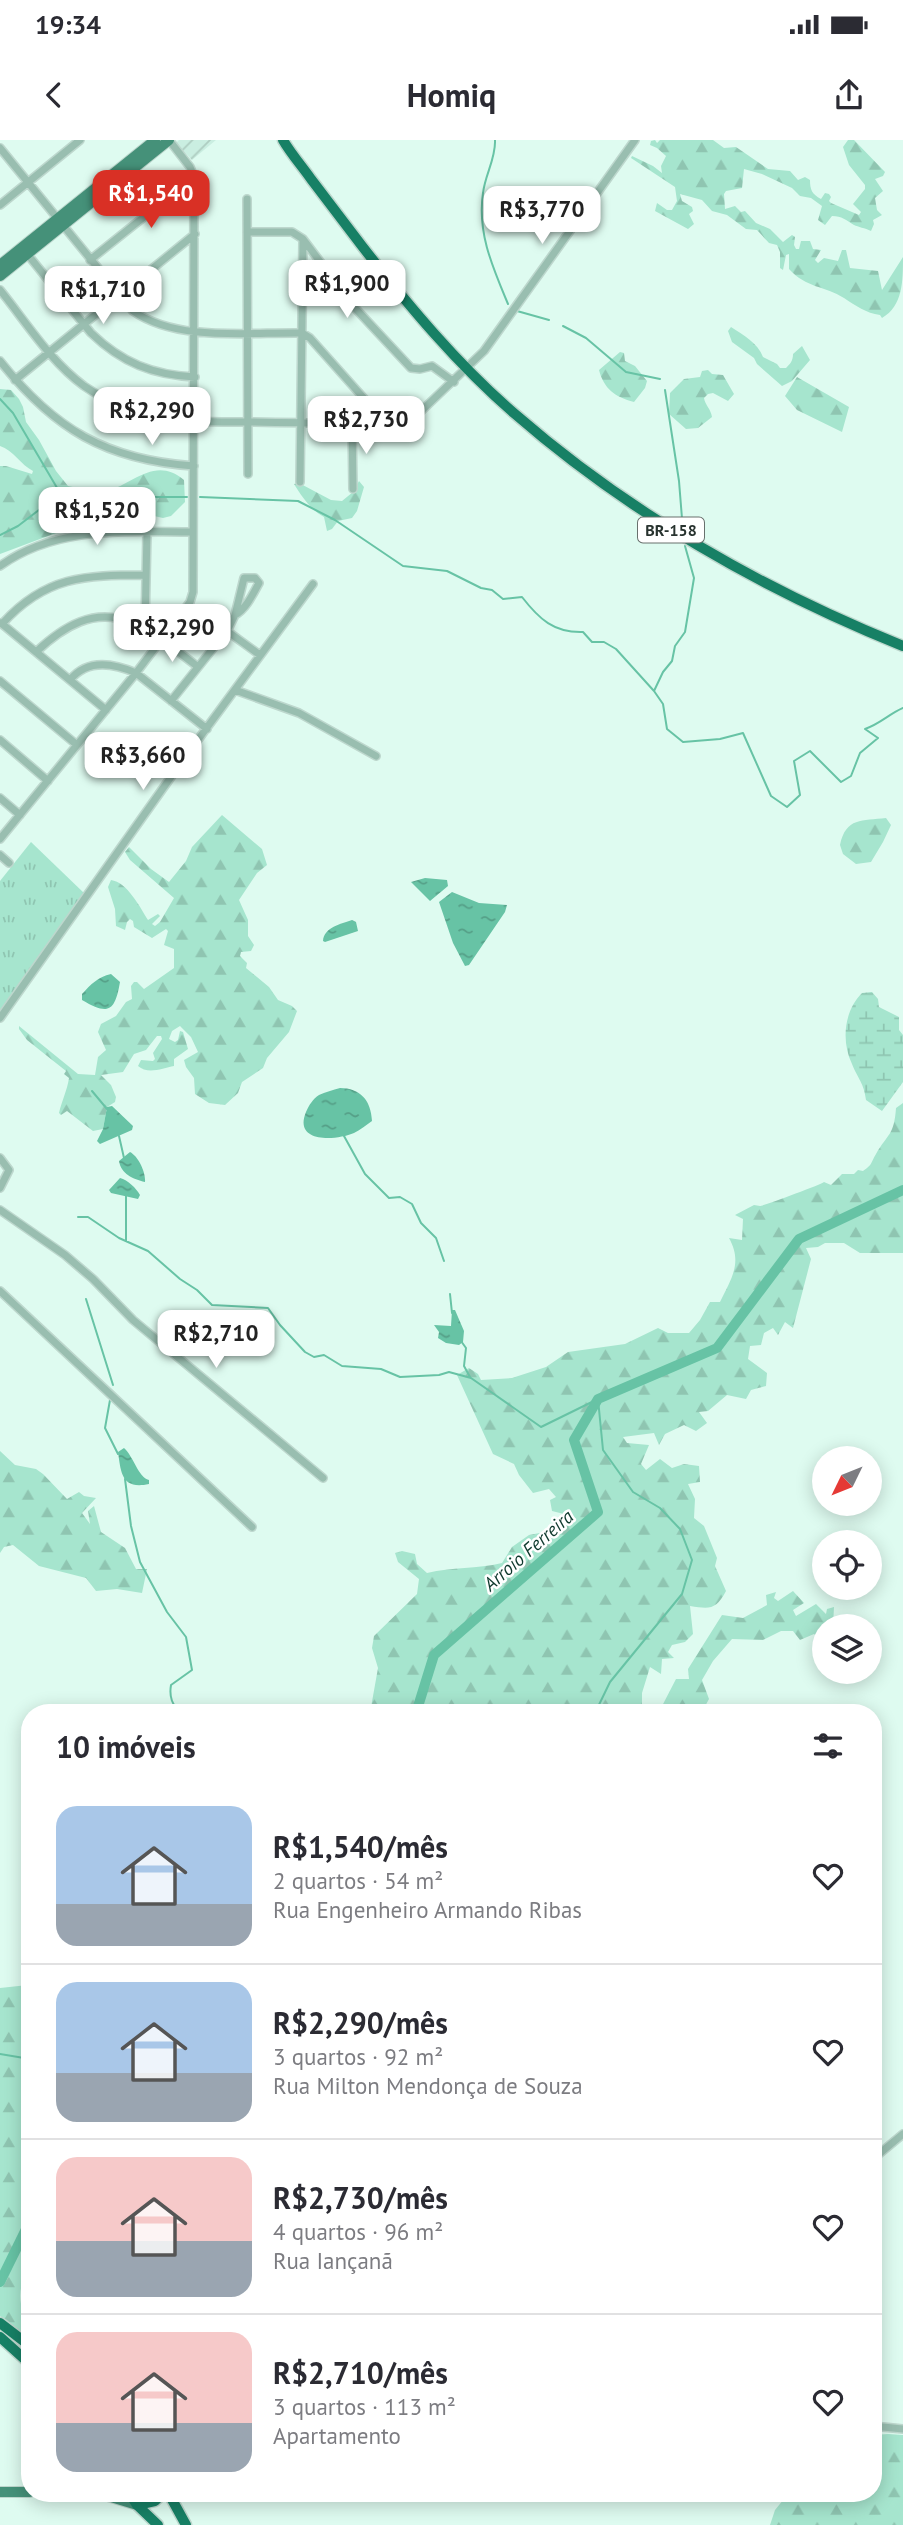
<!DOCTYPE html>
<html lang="pt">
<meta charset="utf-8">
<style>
body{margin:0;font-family:"PT Sans",sans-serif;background:#f7f7f7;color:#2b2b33;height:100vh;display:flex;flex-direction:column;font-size:26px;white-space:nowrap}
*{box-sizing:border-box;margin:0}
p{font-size:23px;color:#7c7c81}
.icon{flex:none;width:38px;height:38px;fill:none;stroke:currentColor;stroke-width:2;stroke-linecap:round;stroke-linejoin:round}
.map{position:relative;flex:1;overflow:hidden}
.sheet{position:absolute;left:21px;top:1564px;width:861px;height:798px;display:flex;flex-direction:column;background:#fff;border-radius:28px;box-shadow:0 4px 18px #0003}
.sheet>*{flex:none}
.needle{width:46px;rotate:227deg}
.fabs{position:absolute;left:812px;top:1306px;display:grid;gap:14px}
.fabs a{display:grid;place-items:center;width:70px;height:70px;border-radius:50%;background:#fff;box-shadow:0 4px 18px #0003;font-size:35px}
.price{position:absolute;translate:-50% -60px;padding:0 16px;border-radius:14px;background:#fff;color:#222;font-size:23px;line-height:46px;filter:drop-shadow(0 2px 4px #0008)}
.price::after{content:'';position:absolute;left:50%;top:42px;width:21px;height:16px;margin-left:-10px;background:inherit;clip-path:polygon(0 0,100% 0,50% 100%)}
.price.active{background:#d93025;color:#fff}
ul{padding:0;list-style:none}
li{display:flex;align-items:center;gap:21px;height:175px;padding:0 35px}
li+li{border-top:2px solid #e1e1e2}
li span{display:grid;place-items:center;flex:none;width:196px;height:140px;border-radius:21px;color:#555}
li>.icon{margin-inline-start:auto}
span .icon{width:84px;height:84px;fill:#fffc;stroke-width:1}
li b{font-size:30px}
h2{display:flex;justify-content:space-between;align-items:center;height:84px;padding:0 35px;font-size:30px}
.status{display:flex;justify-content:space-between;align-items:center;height:49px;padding:0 35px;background:#fff;direction:ltr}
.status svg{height:19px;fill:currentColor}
header{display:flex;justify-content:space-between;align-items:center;height:91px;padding:0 35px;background:#fff;font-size:32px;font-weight:600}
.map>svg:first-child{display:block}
</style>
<div class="status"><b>19:34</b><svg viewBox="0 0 49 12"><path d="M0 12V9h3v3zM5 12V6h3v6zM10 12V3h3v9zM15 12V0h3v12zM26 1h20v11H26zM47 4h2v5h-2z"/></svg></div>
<header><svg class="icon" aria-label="back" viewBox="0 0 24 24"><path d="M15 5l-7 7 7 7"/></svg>Homiq<svg class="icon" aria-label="share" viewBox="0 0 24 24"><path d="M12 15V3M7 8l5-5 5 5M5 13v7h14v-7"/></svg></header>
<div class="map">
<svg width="903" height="2385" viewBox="0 0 903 2385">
<defs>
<pattern id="industrial-furrows" width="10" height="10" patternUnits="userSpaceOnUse" patternTransform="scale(1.75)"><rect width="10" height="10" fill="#caeee1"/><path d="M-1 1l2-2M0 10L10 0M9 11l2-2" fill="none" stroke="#aecdc1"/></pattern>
<pattern id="grass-tufts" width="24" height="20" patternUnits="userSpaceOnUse" patternTransform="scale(1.75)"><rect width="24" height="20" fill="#a6e5ce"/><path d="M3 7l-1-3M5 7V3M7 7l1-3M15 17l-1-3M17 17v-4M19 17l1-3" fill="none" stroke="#8fc5b1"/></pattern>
<pattern id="forest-firs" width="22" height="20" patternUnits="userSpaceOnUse" patternTransform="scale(1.75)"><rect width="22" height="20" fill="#a6e5ce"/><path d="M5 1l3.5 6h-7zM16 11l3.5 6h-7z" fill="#8fc5b1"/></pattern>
<pattern id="wetland-marsh" width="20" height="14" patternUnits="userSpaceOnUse" patternTransform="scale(1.75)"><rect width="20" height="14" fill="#a6e5ce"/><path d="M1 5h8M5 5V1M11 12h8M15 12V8" fill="none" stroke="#8fc5b1"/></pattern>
<pattern id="water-ripples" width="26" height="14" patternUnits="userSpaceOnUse" patternTransform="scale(1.75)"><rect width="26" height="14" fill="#67c3a5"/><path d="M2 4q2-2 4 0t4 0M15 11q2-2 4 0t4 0" fill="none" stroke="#559f87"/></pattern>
</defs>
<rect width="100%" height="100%" fill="#defbf0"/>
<path fill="url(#industrial-furrows)" d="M179,0H216L192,20L176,3Z"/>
<path fill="url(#grass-tufts)" d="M31,702L85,754L0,873V741Z"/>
<path fill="url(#forest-firs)" d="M655,0L657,3L660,0H713L724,8L736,7L768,29L790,31L798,40L805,37L810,40C810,50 812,54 821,59L825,53L829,54L831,57L829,61L831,63L859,75L861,72L853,64L865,49V45L849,25L843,7L848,0H854L885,32L883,36L875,39L883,51L875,58L877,70L882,75L873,80L874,84L871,91C865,88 858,87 854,85C846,80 842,76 832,76L825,85L818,80L822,66L811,58L800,56L792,48L762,34L744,29L742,48L726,51L724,54L725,69L735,66L741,72L745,71L756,83L770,89L783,102L792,95L795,97L794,105L796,109H799L801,101H810L813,109L821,110L815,120L818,123L824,118L838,121L842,110H846L850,128L878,131L882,150L903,117C903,141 903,166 882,178L880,175C866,173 856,166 844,158C825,146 806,148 789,129V114L786,115L783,130L780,128V112L777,105L769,103L757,90L746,89L727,75L712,71L702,60L680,54L682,61L692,67L693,71L689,74L694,84L688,89L655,71L657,63L667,70H672L677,61L675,47L631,18L632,16L653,26L662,33L661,26L666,16L657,8L650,5L651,1Z
M731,187C743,195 758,203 763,217L777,224L780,228H786C790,224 793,221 793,214L802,206L810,220L792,241L782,246L757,224L754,218L732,202L728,191Z
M620,212L624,213L625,221L635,226L647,241L645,248L634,262C615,257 604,249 599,230Z
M708,230L712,234L723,235L734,254L728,261L713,253L708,254L704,258C705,265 711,269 712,277L698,288L686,289L669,274L670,253L684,239L700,237L702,231Z
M797,237L849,267L842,292L797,270L785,256Z
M0,249L11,250L19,259L23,267L26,282L39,300L56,331L68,346C79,348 97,354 107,351C132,345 155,315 184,340L185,362L171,376L163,378L145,374L130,378L124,373L104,370L101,372V381L97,386L56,393L0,414V326H6L32,334L33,331C21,325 13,310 0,306Z
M359,341L364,347L357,371L352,378L338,381L332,389L327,391L324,377C311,370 302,357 294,344L299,343L331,360L342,361L353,352Z
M222,675L262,709L267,725L257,733L239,760L248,780V796L254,805L251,811L241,812L240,816L247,823L246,828L269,847L278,860L292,866L297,871L289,892L267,918L263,928L242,942L238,953L225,965L209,963L195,954L194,938L186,927L184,920L198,912L191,897L180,886L172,891L169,899L175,902L178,900L180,891L183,892L188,909L174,919V926C163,928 148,935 138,926L141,920L153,921L155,919L153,913L162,899L161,896H157L146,910L134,914L123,932L101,935L111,945L116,957L115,962L107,967L103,989L93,991L67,971L61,975L59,973C62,960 67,951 69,938L64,934L66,931L27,900L19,889V886L78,934L95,935L98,917L106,910L98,892L101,884L116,876L126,862L132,859L131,846L134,842H137L144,849L174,828V809L164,805L168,791L166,789L152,798L134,787L133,781L130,779L127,782L125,790L116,786L115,769L108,747L111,740C127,742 140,767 148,780L158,774L160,776L152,784L155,786L160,782L174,758L130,720L125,712L129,707L151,729L169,742L186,721L192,707Z
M886,678L891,685L883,702L871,722L856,724L843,714L840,705C846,677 862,681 886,678Z
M903,963V1113H860L844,1103H825L818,1107L806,1108L811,1119L793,1188L785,1182L778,1195L773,1188L764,1193L761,1205L750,1206L748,1219L767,1233L766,1246L751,1250L746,1259L727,1255L708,1271L699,1272L707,1283L696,1291L684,1285L665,1294L659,1305L654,1293L623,1297L627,1303L649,1305L641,1324L646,1330L660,1319L672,1328L684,1324L699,1326L700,1342L688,1344L695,1359L694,1378L704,1386L717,1418L715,1426L726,1451C716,1470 710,1469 690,1466L693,1494L685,1502L672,1505L668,1512L674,1518L662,1519L661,1534L650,1527L642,1553V1567L648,1573H370L378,1528L372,1508L374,1496L417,1454L419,1439L398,1422L395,1413L402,1411L415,1414L417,1424L427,1433C452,1427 477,1429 502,1423L512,1407L529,1395L545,1392L552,1383L568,1379L564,1374L552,1371L550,1360L556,1357L549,1349L533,1353L519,1335L514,1324L493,1314L457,1235L469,1228L478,1234L481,1240L512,1238L546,1227L568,1212L625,1204L658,1188L668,1193H689L700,1180L710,1162H720C731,1139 743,1123 729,1098L742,1100L743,1079L735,1075L754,1065C756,1065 758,1066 760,1066C763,1066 820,1045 824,1042L831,1045L842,1034H854L858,1030L863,1031C873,1024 870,1024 876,1014C888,993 894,996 896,968Z
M0,1311L15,1325L36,1329L43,1334L67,1359L79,1352L84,1356L96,1358L82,1373L90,1384L88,1371L94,1366L101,1392L125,1408L136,1429H147L142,1453L117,1449L96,1451L86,1438L39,1426L13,1405L4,1407L0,1413Z
M793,1451L804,1463L793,1470L796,1476L816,1464L826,1474L827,1469L834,1467L833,1486H824L823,1501L814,1494L800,1500L793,1491H781L763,1500L732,1499L713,1521L702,1540L709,1559L703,1570L705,1573H653L661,1568L676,1539H689L688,1529L722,1475L743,1478L767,1465L766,1455L776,1452L774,1458L778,1461Z
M30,1837V2136L24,2137C17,2156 21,2170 29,2188L25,2195L0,2176V1848L28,1845L27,1838Z
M888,2294L903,2295V2385H770L775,2370L788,2354H873V2295Z"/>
<path fill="url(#wetland-marsh)" d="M872,852L878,859L879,867L899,877V890L903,895V942L882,971L866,960C864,943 858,939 852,924C841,901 844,871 862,853Z"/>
<path fill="url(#water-ripples)" d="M425,738L447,740L448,746L430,761L411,742Z
M452,752L479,763L507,765L505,772L469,825L465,826L453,803L439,762Z
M352,780L356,782L358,791L325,802L323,801C324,787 341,784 352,780Z
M111,834L120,842C115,871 109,876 82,860V854C91,844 98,837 111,834Z
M340,948C360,948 371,960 372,981C366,985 360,990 354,993C335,1001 293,1003 306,972C309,965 313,959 319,955C325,952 333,950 340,948Z
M112,966L133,986L132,990L100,1004L97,1001L103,989L107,967Z
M130,1012C138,1016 146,1032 145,1042C133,1039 121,1034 119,1021Z
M120,1038C128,1040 136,1048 140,1055L138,1059L111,1053L109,1050Z
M452,1170H455L464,1191L463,1202L459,1205L446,1203L438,1198L439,1192L434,1185L451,1186Z
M124,1308C134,1317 138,1337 149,1340V1344C121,1350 121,1332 118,1312Z"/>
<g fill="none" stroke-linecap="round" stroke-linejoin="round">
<path stroke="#67c3a5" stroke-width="2" d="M495,0C496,18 485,35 483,53C477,93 493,128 508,164
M517,171L549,180
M563,186L586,198L626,232L660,239
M665,250L679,341L683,391
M0,259L13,273L63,358
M200,357L298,361L335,380L403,426L447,431L481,448L492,450L503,459L522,457C539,479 554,493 583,492L592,502H604L616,509L654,551L663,564L667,589L683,602L720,599L743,593L771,656L787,667L800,655L794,621L810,611L841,642L851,636L860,613L878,598L865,589C880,584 889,574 903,568
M0,395L18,386L48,363L63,358L113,362L137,357H187
M654,551L663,532L672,521L675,506L685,492L694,438L685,406
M92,951L107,969
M119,996L124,1018
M344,996L365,1034L389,1058L400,1057L412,1064L421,1083L436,1098L444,1121
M126,1055V1101
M78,1077H88L119,1098L148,1111L180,1139L197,1150L212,1165L268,1168L280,1185L305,1212L314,1217L324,1215L342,1226L381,1229L400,1237L439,1235L449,1232L471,1238L541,1287L598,1259L603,1310L633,1352L660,1368L680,1389L692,1420L682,1454L610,1542L595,1573
M450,1154L452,1173
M86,1159L113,1245
M461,1201L466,1208L464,1226L470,1237
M110,1260L105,1288L118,1314
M125,1339L131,1386L140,1422L167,1472L186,1497L192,1530L171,1545C169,1557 172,1565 181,1573
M0,1914L30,1919"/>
<path stroke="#67c3a5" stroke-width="10" d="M416,1573L434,1515L598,1372L574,1300L598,1259L717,1208L799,1099L903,1050
M0,2142L30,2081"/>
<g stroke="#bdd7cd" stroke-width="10">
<path id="minor" d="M0,8L133,171C177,202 249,192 302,193L310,198L377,273V279L370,283C331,283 292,283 253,282C190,282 138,283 84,246C50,221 26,182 0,150
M247,59L248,334
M0,65L80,0
M247,92H292L303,99L355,168L411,228L420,229L432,226L454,242
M24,110L91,193C122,223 153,235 195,237
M90,120L194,37
M0,221C54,289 106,320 194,326
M15,240L195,94
M416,276L484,211L635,0
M352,283L353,349
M300,342L303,100
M0,426C57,385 127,392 193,392
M1,483L106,570
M2,484C45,436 85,435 145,435
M145,487L147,392
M227,491L260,515
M36,512C102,450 138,480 198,527
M70,540C87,519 113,523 136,533L207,589
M0,541L77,605
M235,550L299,573L376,616
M171,561L227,491L235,475L244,438H255L259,443C253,454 246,469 235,475
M0,600L48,641
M0,658L20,675
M0,699L136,533L190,462L193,452L194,37L190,27L169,0
M0,715L9,723
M0,878L183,620L313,444
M0,1018L9,1030L0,1048
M0,1070L65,1115L93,1139L133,1180L323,1338
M0,1151L252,1387
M873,2019L903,1994
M873,2286L903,2289"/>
</g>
<g stroke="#bdd7cd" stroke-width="12">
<path id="major" d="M0,125L155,0
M0,136L169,0
M0,2352H30
M101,2354L137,2365"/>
</g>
<g stroke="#bdd7cd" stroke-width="13">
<path id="highway" d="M283,0C291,14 302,26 311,39C328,61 345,84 362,106C408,165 458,225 515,274C630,374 762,449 903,506
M0,2183L30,2206
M0,2197L30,2224
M130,2354L137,2365L158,2385
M169,2354L186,2385
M137,2365L155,2361L162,2354"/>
</g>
<use href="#minor" stroke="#99beb0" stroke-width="7"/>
<use href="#major" stroke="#459179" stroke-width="10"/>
<use href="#highway" stroke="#178065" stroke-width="10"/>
</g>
<g text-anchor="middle" stroke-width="5" stroke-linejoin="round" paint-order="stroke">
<rect fill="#fff" stroke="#68706d" stroke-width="2" x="638" y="377.5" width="66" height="25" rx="5"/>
<g font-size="16" font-weight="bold" fill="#28332f">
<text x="671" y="396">BR-158</text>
</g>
<g font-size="19" font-style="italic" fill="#0d382c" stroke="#fff">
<text transform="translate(528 1410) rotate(-41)" y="7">Arroio Ferreira</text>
</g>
</g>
</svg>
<div class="fabs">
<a><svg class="needle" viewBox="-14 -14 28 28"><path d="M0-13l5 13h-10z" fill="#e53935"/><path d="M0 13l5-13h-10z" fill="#7c7c81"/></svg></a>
<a><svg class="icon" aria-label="locate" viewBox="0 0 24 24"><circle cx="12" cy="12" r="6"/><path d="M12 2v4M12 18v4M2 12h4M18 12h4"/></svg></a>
<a><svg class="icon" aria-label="layers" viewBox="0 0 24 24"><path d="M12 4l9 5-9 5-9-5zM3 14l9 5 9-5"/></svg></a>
</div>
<b class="price active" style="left:151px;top:90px">R$1,540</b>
<b class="price" style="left:542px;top:106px">R$3,770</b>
<b class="price" style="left:347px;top:180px">R$1,900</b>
<b class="price" style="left:103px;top:186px">R$1,710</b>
<b class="price" style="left:152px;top:307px">R$2,290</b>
<b class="price" style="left:366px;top:316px">R$2,730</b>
<b class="price" style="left:97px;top:407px">R$1,520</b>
<b class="price" style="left:172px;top:524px">R$2,290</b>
<b class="price" style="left:143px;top:652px">R$3,660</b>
<b class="price" style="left:216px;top:1230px">R$2,710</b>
<section class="sheet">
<h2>10 imóveis<svg class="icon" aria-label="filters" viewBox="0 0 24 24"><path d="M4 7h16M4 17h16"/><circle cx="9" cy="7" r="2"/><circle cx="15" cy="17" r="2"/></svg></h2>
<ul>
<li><span style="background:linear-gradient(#a9c7e8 70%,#9aa5b1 0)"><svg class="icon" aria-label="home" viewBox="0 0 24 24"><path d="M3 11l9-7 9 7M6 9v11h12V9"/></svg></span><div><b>R$1,540/mês</b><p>2 quartos · 54 m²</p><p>Rua Engenheiro Armando Ribas</p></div><svg class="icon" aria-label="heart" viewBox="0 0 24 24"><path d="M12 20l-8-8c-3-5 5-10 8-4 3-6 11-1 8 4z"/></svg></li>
<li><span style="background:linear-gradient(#a9c7e8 65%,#9aa5b1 0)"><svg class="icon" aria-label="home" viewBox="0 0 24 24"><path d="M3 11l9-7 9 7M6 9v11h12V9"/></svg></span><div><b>R$2,290/mês</b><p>3 quartos · 92 m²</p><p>Rua Milton Mendonça de Souza</p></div><svg class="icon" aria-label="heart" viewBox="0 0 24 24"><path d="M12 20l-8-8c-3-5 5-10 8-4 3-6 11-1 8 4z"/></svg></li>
<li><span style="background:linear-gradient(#f6c9c9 60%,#9aa5b1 0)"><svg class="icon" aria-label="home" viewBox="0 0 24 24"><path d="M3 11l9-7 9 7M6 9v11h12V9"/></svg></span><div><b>R$2,730/mês</b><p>4 quartos · 96 m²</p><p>Rua Iançanã</p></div><svg class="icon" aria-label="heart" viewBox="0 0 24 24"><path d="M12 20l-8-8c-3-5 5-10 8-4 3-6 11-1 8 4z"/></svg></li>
<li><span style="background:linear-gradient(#f6c9c9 65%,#9aa5b1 0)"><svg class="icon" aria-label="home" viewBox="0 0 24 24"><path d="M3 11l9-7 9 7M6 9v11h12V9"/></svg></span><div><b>R$2,710/mês</b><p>3 quartos · 113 m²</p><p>Apartamento</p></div><svg class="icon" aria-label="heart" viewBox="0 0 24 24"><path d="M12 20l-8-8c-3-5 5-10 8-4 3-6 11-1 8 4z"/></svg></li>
</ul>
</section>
</div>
